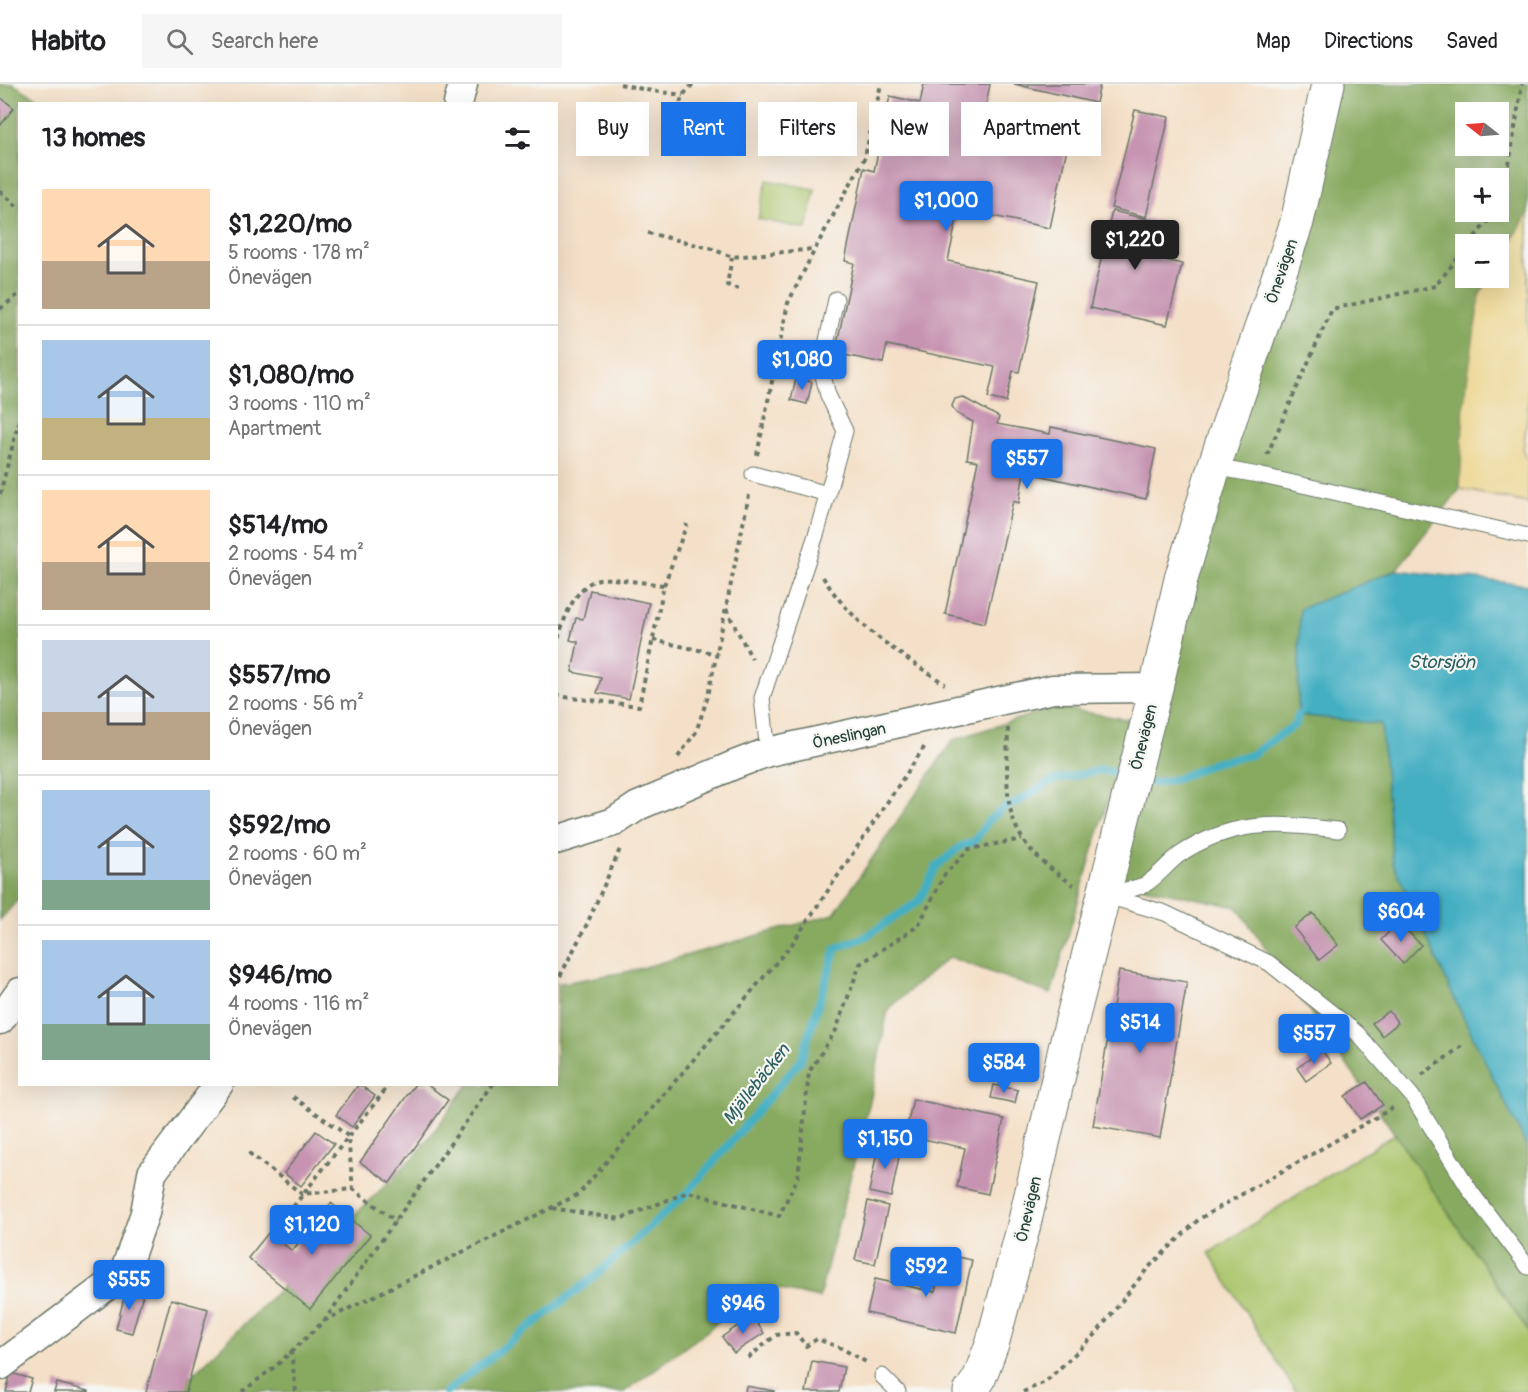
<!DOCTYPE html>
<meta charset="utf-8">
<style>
body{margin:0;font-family:Pangolin,sans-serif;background:#f6f6f6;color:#202124;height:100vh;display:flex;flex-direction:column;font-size:22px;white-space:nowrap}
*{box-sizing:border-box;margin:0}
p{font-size:20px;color:#757577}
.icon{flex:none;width:33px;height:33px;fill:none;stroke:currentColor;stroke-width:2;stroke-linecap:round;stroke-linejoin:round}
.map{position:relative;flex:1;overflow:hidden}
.sheet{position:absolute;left:18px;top:18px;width:540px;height:984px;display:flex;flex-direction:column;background:#fff;border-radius:0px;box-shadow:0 6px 24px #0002}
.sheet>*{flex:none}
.top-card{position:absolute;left:576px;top:18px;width:570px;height:54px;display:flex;gap:12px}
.needle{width:39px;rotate:287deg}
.tools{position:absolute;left:1455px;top:18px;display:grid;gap:12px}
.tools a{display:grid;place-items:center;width:54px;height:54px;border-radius:0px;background:#fff;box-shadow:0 6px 24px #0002;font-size:30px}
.price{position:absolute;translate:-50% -51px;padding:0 14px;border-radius:6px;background:#1a73e8;color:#fff;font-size:20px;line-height:39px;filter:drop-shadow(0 2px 3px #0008)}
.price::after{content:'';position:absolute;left:50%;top:36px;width:18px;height:14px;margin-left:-9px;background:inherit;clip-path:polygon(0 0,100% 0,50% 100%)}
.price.active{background:#222;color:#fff}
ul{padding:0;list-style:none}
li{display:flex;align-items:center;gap:18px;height:150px;padding:0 24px}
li+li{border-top:2px solid #e0e0e0}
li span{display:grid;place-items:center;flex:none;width:168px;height:120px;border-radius:0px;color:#555}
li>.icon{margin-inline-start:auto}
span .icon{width:72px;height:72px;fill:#fffc;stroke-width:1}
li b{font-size:26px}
h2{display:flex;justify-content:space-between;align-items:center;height:72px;padding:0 24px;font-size:26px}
.tag{padding:0 21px;border-radius:0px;background:#fff;box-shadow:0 6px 24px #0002;font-size:21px;line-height:54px}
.tag.active{background:#1a73e8;color:#fff}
header{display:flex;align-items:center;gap:36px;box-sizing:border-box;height:84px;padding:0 30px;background:#fff;border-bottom:2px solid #e0e0e0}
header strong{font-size:28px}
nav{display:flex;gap:33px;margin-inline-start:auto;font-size:21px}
.search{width:420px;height:54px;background:#f6f6f6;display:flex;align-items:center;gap:15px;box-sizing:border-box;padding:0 21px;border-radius:0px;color:#757577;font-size:22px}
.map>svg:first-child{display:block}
</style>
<header>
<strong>Habito</strong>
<div class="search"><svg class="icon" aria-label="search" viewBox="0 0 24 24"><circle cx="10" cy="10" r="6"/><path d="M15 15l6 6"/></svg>Search here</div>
<nav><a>Map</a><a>Directions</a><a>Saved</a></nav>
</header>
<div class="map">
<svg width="1528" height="1308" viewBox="0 0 1528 1308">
<rect width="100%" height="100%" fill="#f6f6f2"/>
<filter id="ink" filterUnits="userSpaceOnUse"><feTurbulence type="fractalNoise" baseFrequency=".0167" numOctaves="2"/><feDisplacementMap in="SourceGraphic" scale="12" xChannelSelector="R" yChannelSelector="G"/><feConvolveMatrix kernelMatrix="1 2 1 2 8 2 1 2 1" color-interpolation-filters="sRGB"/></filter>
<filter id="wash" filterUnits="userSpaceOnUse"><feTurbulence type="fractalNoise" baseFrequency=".008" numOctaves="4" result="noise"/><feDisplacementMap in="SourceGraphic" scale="24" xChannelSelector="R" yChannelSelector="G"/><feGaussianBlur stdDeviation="1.35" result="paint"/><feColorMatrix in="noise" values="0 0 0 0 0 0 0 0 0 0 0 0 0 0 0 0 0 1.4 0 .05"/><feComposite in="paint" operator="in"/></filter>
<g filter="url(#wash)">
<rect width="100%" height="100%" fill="#f4e0c8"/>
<path fill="#abc56c" stroke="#658150" stroke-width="1.5" d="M767,96L815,105L807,145L758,135Z
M1395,1050L1528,1247V1308H1296L1209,1169L1323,1094Z"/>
<path fill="#88aa60" stroke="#54744a" stroke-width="1.5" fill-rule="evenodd" d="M0,0H13L46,19L20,20V813L0,836Z
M1339,0H1528V129L1499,179L1498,160H1466V194H1490L1480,211L1464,319L1460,405L1396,486L1300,525L1298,631L1381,640L1393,779L1456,918L1528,1065V1247L1395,1050L1237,823L1113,797L1162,606ZM1466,28H1498V62H1466ZM1466,94H1498V128H1466Z
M1055,623L1131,636L1051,910L949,873L888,925L871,1013L819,1214L760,1201L706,1248L624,1308H175L417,1070L468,1001L556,1000L557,900L631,887L834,830L953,656Z"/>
<path fill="#eeda9e" stroke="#868c69" stroke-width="1.5" d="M1528,129V327L1523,365L1528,378V419L1460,405L1464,319L1480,210L1490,194H1498L1499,179Z"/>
<path fill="#44afc2" stroke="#32767b" stroke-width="1.5" d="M1396,486L1528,501V1065L1456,918L1393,779L1381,640L1298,631L1300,525Z"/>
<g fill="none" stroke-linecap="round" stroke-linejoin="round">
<path stroke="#44afc2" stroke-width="8" d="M1153,699L1177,695L1216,678L1251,671L1296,640L1298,631
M446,1308L594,1193L688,1108L801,976L836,864L865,853L919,817L936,783L961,762L974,758L989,736L1004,724L1014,720L1052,697L1101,686L1118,689"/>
</g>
<g id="blocks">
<path fill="#c693b1" d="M924,0H990L984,31L1070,50L1050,144L959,125L948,177L1039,197L1019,288L1013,287L1006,318L988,314L995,283L887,261L883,279L835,269L854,179L845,177L864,84L874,87L890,12L920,19Z
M1014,0H1100L1096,19Z
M0,13L14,24L0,42Z
M1135,26L1169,33L1146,133L1111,124Z
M1112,127L1164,139L1157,174L1182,180L1167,241L1090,224Z
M796,294L812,298L807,320L791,316Z
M962,313L999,333L997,340L1050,350L1051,343L1156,365L1146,415L1024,388L1019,419L1013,417L985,539L945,530L978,377L967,375L973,338L956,329L952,322L955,315Z
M590,506L649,519L629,615L597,609L601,594L572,588L578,558L570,556L576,534L583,535Z
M1313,829L1338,861L1319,876L1294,844Z
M1399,838L1421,861L1403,880L1381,856Z
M1119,887L1187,898L1160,1054L1093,1042Z
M1389,927L1398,939L1382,952L1372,939Z
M1322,966L1331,979L1306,997L1297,984Z
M1367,998L1383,1021L1360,1035L1345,1012Z
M359,1000L375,1012L352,1043L336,1031Z
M415,1000H426L448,1016L390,1099L360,1078Z
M994,1001L1018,1006L1015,1019L991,1014Z
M913,1015L1004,1035L988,1110L957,1103L965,1064L905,1051Z
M316,1047L334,1060L301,1102L284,1089Z
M879,1058L901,1063L891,1113L869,1108Z
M868,1117L888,1122L875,1180L855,1176Z
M331,1119L370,1151L310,1225L248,1174L269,1148L292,1167Z
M943,1170L972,1176L956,1249L867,1229L875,1195L935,1208Z
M126,1206L143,1210L132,1249L116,1245Z
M171,1215L208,1225L186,1308H146Z
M752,1232L764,1249L734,1269L722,1253Z
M812,1277L844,1283L839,1308H806Z
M11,1289L32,1295L28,1308H6Z
M57,1299L89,1307V1308H54Z
M746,1302L774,1307V1308H745Z"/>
</g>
</g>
<g filter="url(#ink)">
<use href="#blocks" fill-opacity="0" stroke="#6a7668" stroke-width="1.5"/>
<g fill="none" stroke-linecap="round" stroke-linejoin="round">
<g stroke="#6a7668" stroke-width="17">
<path id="service" d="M1214,383L1258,391L1528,452
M753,390L828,410
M768,668L762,614L817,448L845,347L828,311L821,284L836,215
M1104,811L1165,829L1269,879L1357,949L1412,1012L1471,1108L1528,1183
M1104,811C1116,808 1132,806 1144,801C1157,794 1167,780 1179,771C1232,735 1278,739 1338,746
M882,1292L898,1308"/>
</g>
<g stroke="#6a7668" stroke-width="31">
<path id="minor" d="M458,20L463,0
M556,756L614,738L638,722L734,681L768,668L1053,605L1156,604
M0,936L20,908
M0,1282L124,1189L145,1129L152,1089L219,1000"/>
</g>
<g stroke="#6a7668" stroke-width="35">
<path id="tertiary" d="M970,1308L979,1295L993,1257L1023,1145L1067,956L1156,604L1181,495L1214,383L1297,138L1328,0"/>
</g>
<path stroke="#6a7668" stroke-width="4" stroke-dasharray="4.5 4.5" stroke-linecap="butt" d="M620,0L646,6L683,11
M671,44L683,11L693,0
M0,107L20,125
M1498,124L1503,118L1522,0
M648,149L710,164L732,173L814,165
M1469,160L1495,128
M732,173L727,201L739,205
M0,225L20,209
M757,371L788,219L815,165L865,73L881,0
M1267,371L1332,225L1435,202L1466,164
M0,410L20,333
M823,493C852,541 900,570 945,600
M726,525L752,575
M653,556L717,570
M556,563C562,540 573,502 599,495C607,493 652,500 664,501
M556,612L639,622L664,501L687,440
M1008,644C1006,723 1001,754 1074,801
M678,673L696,648L708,612L749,411
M556,900L587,840L620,765
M1422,991L1462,962
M293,1013L348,1052L353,1105
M249,1069L302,1110L353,1105L396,1137
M552,1124L620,1135L688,1108L779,1132L798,1093L809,988L836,946L860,880L918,842L945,790L969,765L1022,755
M282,1137L390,1000
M324,1237L579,1110L792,860L925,662
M291,1267L296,1308
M748,1274L776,1251L796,1249L806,1262L817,1255L841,1264L866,1278
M242,1308L277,1281L324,1237L493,1000
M1023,1308L1045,1298L1095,1251L1147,1185L1199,1135L1394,1023"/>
<use href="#service" stroke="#fff" stroke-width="15"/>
<use href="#minor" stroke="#fff" stroke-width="28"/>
<use href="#tertiary" stroke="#fff" stroke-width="33"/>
</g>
</g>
<g text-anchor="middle" stroke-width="4.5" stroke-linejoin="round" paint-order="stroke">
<g font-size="16" fill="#1f3d34" stroke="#f6f6f2">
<text transform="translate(1281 187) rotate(-71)" y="6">Önevägen</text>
<text transform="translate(849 651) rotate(-12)" y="6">Öneslingan</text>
<text transform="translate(1143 653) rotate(-76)" y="6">Önevägen</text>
<text transform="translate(1028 1125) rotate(-77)" y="6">Önevägen</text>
</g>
<g font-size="18" font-style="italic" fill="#2a5f5f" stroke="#f6f6f2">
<text x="1442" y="584">Storsjön</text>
<text transform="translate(756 1000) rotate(-52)" y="6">Mjällebäcken</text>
</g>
</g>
</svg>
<div class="tools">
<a><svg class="needle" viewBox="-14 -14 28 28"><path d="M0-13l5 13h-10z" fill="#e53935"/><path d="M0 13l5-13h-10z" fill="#757577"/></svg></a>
<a>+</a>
<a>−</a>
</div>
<b class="price" style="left:946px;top:148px">$1,000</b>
<b class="price active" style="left:1135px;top:187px">$1,220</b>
<b class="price" style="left:802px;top:307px">$1,080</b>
<b class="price" style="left:1027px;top:406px">$557</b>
<b class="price" style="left:1401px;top:859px">$604</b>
<b class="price" style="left:1140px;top:970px">$514</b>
<b class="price" style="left:1314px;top:981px">$557</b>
<b class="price" style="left:1004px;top:1010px">$584</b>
<b class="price" style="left:885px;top:1086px">$1,150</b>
<b class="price" style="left:312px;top:1172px">$1,120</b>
<b class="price" style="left:926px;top:1214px">$592</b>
<b class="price" style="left:129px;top:1227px">$555</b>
<b class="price" style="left:743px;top:1251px">$946</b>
<div class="top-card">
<a class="tag">Buy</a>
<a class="tag active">Rent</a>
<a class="tag">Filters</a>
<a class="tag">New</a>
<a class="tag">Apartment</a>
</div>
<section class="sheet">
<h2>13 homes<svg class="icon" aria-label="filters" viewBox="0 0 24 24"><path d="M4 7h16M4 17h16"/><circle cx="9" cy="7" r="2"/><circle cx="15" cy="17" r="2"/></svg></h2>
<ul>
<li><span style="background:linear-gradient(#ffd9b3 60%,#b9a48a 0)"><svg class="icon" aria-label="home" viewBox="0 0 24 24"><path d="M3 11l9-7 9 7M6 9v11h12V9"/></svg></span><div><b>$1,220/mo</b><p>5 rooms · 178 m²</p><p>Önevägen</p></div></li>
<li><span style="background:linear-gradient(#a9c7e8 65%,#c2b280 0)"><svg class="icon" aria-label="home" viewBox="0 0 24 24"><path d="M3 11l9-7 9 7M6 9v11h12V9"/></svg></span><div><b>$1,080/mo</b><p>3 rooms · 110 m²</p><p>Apartment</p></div></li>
<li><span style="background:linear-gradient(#ffd9b3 60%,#b9a48a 0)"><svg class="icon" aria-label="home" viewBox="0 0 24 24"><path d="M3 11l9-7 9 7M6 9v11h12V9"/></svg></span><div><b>$514/mo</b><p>2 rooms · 54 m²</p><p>Önevägen</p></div></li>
<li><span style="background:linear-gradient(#c9d6e8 60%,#b9a48a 0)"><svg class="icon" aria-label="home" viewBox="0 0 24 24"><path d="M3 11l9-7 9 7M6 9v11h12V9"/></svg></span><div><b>$557/mo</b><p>2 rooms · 56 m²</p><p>Önevägen</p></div></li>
<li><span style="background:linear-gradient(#a9c7e8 75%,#7fa58c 0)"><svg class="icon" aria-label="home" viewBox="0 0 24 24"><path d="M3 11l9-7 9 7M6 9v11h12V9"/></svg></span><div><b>$592/mo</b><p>2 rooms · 60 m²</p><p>Önevägen</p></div></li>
<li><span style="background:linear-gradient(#a9c7e8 70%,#7fa58c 0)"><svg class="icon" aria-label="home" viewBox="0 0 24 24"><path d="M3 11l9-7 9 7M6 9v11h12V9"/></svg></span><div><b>$946/mo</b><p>4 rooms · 116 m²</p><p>Önevägen</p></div></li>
</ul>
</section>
</div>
